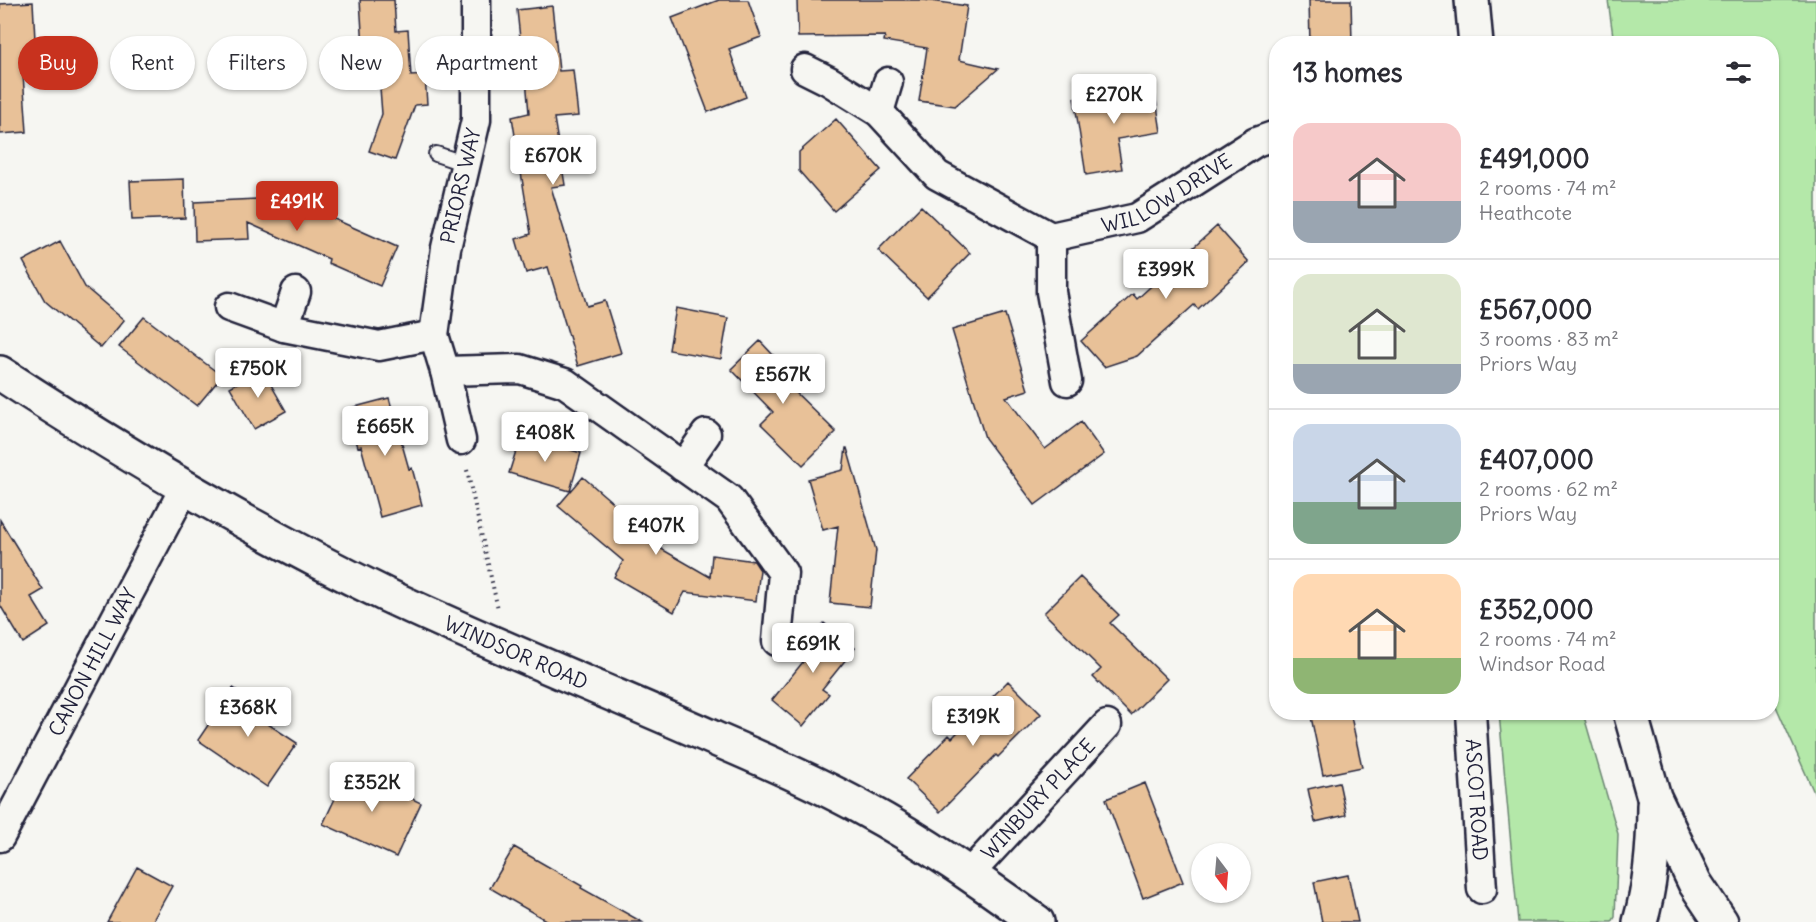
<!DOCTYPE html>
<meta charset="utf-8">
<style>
body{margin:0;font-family:Delius,sans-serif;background:#f7f7f7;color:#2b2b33;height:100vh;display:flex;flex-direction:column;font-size:22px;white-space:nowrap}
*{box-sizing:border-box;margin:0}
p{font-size:20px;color:#7c7c81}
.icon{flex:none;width:33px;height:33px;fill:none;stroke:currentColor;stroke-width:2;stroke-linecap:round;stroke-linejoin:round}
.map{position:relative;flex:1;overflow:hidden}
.side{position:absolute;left:1269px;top:36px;width:510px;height:684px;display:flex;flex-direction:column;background:#fff;border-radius:24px;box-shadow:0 2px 4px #0004}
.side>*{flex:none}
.guide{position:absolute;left:18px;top:36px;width:570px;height:54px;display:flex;gap:12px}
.needle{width:39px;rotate:164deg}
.fabs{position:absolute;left:1191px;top:843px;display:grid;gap:12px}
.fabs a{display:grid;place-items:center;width:60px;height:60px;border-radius:50%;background:#fff;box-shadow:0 2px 4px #0004;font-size:30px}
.price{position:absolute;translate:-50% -51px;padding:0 14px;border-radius:6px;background:#fff;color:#222;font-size:20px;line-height:39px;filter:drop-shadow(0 2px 3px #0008)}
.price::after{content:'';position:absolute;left:50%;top:36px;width:18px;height:14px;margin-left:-9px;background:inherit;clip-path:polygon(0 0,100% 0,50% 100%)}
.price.selected{background:#c8321e;color:#fff}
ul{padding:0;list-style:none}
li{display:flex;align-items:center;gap:18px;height:150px;padding:0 24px}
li+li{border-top:2px solid #e1e1e2}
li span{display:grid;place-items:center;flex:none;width:168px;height:120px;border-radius:18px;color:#555}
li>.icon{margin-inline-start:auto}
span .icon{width:72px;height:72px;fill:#fffc;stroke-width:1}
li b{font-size:26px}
h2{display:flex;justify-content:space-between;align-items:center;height:72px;padding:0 24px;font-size:26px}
.tag{padding:0 21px;border-radius:27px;background:#fff;box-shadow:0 2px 4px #0004;font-size:21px;line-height:54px}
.tag.selected{background:#c8321e;color:#fff}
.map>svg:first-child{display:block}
</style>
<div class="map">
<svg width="1816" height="922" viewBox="0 0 1816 922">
<rect width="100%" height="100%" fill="#f6f6f2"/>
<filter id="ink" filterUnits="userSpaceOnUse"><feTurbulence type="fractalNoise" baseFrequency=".0167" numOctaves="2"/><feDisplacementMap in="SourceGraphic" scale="12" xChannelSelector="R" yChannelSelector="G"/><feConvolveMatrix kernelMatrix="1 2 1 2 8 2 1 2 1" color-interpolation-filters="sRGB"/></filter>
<g filter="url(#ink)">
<path fill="#b4e8a9" stroke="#6b8572" stroke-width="1.5" d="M1608,0H1816V797L1772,697V44L1614,43Z
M1499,713H1583L1618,834L1615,917L1612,922H1518Z"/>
<path fill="#e8c198" stroke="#22223b" stroke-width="1.5" d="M360,0H394L396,31L408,30L411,76L425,75L427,104L415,105L395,160L369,151L382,114L378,62L364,63Z
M719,0H748L761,37L729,49L746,97L708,112L672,18Z
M797,0H924L967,6L959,60L998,69L955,106L919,101L927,48L884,41L885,36L798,37Z
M1309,0H1351L1352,44H1310Z
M33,2L36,59L22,60L27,132L0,134V4Z
M552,6L559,71L573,70L578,116L554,118L565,185L551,187L587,306L605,301L621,353L578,366L548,267L526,273L516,239L531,234L512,117L529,113L524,57H522L517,10Z
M1154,86L1161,132L1117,139L1122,169L1086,175L1074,98Z
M836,119L881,170L834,211L799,171V152Z
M184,179L185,218L132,220L130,181Z
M280,192L333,214L332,218L397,247L380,286L328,263L329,259L248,223L249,239L195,241L194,202L278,198Z
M921,206L970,253L927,297L878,250Z
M1217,226L1249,262L1198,309L1194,305L1137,356L1104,367L1081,341L1133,294L1137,299Z
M60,241L85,287L124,320L101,348L45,301L23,261Z
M676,308L728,318L721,359L669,350Z
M1005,314L1028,390L1006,397L1045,449L1081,422L1104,454L1035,505L985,438L952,330Z
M144,317L222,376L197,406L119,347Z
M760,341L789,372L782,379L836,432L803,465L761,424L773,412L731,369Z
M262,369L286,411L254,429L230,387Z
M389,398L409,469L412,468L422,505L380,517L361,446L358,447L347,409Z
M521,435L581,453L570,491L509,473Z
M846,448H847L876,550L870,607L830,603L838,526L823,530L808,479L843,470Z
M583,477L626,514L618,524L710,577L712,555L754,561L760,570L756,601L685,592L674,612L614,577L623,561L558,506Z
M0,520L43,590L31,597L49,626L23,643L0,605Z
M1080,577L1119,615L1110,623L1167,679L1131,715L1093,677L1101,669L1044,613Z
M824,623L855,648L822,689L829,694L803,726L772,700L803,662L796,657Z
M1008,681L1041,714L998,757L996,755L940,812L906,779L949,735L952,738Z
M233,688L274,715L268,724L297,743L267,787L198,740Z
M1310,712H1350L1362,767L1323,775Z
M349,769L421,803L396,857L323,824Z
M1339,782L1346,815L1315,822L1308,789Z
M1145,783L1183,882L1143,898L1106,799Z
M514,847L582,886L581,888L642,922H549L490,888Z
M137,867L172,886L152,922H107Z
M1348,875L1358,922H1322L1314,882Z"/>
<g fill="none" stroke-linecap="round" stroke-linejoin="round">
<g stroke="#22223b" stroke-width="18">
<path id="service" d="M436,154L466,164"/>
</g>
<g stroke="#22223b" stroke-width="33">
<g id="minor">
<path id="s1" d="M805,69L829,81L879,112L937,175L1051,237L1137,218L1256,142L1276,135"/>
<path d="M879,112L888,82"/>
<path d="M1051,237V292L1067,381"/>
<path d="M229,307L284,327L379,346L434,335"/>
<path d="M284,327L296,292"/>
<path d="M445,371L520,369L565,383L729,499L783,573L777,641"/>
<path id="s2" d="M461,440L445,371L434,335L446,248L476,120V0"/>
<path d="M683,467L706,434"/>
<path id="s3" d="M1471,712L1482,889"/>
<path id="s4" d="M0,837L185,487"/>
<path id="s5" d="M969,874L1107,725"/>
</g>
</g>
<g stroke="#22223b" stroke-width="38">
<g id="primary">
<path d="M1472,0L1476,44"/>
<path id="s6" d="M0,373C123,453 251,530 384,594C494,646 608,691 720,741C769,762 817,783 864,809C925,842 981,882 1037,922"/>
<path d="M1630,712L1654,797L1695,883L1721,922"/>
<path d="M1640,922C1651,884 1654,845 1654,805"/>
</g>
</g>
<path stroke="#22223b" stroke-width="4" stroke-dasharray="1.5 4.5" stroke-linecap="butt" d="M467,470L498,609"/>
<use href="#service" stroke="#f6f6f2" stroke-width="14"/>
<use href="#minor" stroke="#f6f6f2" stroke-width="28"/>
<use href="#primary" stroke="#f6f6f2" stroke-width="33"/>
</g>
</g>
<g text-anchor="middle" stroke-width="4.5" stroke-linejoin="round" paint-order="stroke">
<g font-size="20" fill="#22223b" stroke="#f6f6f2">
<text dy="7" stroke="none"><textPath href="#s2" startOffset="260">PRIORS WAY</textPath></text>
<text dy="7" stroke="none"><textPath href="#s1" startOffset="426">WILLOW DRIVE</textPath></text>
<text dy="7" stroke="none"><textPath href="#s6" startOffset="588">WINDSOR ROAD</textPath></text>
<text dy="7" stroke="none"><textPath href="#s4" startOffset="198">CANON HILL WAY</textPath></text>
<text dy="7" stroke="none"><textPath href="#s5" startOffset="102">WINBURY PLACE</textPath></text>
<text dy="7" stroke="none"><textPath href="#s3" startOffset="88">ASCOT ROAD</textPath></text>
</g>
</g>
</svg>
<div class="fabs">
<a><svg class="needle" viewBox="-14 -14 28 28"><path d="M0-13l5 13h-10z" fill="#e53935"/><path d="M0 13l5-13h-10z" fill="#7c7c81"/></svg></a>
</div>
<b class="price" style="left:1114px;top:125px">£270K</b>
<b class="price" style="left:553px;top:186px">£670K</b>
<b class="price selected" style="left:297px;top:232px">£491K</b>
<b class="price" style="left:1166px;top:300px">£399K</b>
<b class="price" style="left:258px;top:399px">£750K</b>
<b class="price" style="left:783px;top:405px">£567K</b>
<b class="price" style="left:385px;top:457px">£665K</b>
<b class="price" style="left:545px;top:463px">£408K</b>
<b class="price" style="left:656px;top:556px">£407K</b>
<b class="price" style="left:813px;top:674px">£691K</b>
<b class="price" style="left:248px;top:738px">£368K</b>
<b class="price" style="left:973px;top:747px">£319K</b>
<b class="price" style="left:372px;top:813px">£352K</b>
<div class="guide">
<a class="tag selected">Buy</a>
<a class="tag">Rent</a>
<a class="tag">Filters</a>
<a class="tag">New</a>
<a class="tag">Apartment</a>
</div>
<section class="side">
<h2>13 homes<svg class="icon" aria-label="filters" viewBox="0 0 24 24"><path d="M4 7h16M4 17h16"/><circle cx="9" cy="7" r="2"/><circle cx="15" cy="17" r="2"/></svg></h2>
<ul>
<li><span style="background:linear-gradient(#f6c9c9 65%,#9aa5b1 0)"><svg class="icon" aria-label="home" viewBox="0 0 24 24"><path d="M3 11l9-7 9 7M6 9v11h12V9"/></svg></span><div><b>£491,000</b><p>2 rooms · 74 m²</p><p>Heathcote</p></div></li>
<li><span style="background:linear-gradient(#dfe7d0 75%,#9aa5b1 0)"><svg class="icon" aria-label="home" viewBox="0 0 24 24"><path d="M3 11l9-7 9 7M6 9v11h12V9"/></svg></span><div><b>£567,000</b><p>3 rooms · 83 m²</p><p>Priors Way</p></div></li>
<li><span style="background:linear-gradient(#c9d6e8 65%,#7fa58c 0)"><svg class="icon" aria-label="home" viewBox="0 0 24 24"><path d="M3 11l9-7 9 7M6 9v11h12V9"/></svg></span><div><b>£407,000</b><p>2 rooms · 62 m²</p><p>Priors Way</p></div></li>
<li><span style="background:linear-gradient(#ffd9b3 70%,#8fb573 0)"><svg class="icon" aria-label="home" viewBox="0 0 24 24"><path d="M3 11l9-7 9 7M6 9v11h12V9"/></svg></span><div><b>£352,000</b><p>2 rooms · 74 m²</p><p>Windsor Road</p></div></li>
</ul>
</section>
</div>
